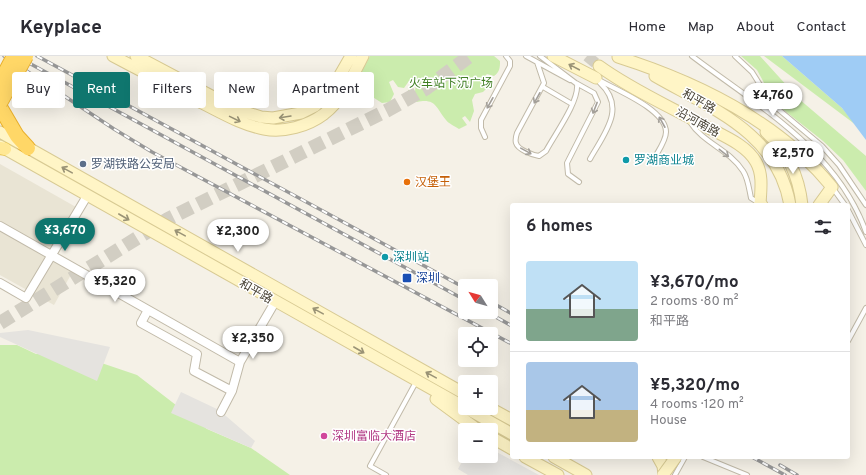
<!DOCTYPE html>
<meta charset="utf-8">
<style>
body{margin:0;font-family:Overpass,"Noto Sans SC",sans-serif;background:#f2f2f3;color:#2b2b33;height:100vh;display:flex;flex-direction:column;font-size:15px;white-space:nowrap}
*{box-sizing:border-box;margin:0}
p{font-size:13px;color:#7c7c81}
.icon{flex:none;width:22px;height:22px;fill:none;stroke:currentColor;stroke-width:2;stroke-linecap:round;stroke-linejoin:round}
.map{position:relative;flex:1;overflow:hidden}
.drawer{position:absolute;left:510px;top:147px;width:340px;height:256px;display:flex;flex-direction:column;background:#fff;border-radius:4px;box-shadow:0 4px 16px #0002}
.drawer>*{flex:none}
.top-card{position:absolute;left:12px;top:16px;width:380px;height:36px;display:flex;gap:8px}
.needle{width:26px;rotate:307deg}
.tools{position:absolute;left:458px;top:223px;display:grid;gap:8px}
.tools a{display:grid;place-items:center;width:40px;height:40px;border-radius:4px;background:#fff;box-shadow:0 4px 16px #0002;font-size:20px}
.price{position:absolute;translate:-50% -34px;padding:0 9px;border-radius:14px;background:#fff;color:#222;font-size:13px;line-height:26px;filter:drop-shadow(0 1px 2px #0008)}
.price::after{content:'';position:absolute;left:50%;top:24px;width:12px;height:9px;margin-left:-6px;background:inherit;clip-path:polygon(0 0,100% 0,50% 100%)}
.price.current{background:#0f766e;color:#fff}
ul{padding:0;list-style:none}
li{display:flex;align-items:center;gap:12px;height:100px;padding:0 16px}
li+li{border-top:1px solid #e1e1e2}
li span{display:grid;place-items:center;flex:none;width:112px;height:80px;border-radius:4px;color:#555}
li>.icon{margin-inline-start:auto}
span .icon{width:48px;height:48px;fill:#fffc;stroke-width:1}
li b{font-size:17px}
h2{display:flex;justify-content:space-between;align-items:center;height:48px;padding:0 16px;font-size:17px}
.chip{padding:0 14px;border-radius:4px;background:#fff;box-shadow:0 4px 16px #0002;font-size:14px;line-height:36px}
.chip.current{background:#0f766e;color:#fff}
header{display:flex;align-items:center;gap:24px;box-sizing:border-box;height:56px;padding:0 20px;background:#fff;border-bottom:1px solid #e1e1e2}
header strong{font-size:19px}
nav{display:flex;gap:22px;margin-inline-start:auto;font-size:14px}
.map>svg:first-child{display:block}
</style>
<header>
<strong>Keyplace</strong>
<nav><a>Home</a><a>Map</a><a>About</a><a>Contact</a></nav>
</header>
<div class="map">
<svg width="866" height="419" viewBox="0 0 866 419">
<rect width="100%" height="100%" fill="#f5f1e7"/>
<path fill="#e9e4d4" d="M0,108L83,155L55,204L73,215L54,249L0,219Z"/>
<path fill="#cbecad" d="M370,0H494L500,5C500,11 500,16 494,20L487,18L486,19L487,32L483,36L475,38L472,44L474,55L470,66L465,60L462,62L467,69L459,73C455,70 449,68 446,64C436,52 436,42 417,46L409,41L408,34L415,35L416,28L409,25L404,32L398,31L393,24L389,26L394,38L390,46L382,47L371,40L357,46L351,37Z
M741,0H760L799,43L866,100V135L843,104L823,85L775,47L757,14Z
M764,0H782L842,52L856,69Z
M0,289H17L36,298L69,296L137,319L207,373L251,392L290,419H0Z"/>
<path fill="#e5e3df" d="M28,274L110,291L97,325L0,281V277Z
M181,336L219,354L255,385L251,392L171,357Z
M491,393L539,419H468L458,413L465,400H491Z"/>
<path fill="#9fccf5" d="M782,0H866V84L842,52Z"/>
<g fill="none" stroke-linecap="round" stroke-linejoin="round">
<path stroke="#d2cec3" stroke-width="11" stroke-dasharray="11 5.5" stroke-linecap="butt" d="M587,0L599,10"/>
<path stroke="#d2cec3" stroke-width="14" stroke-dasharray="14 7" stroke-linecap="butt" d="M0,267L168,163L388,54L425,33L470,0"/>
<g stroke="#c1baa9" stroke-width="6">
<path id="lane" d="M526,0L570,24
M692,0C758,50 837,94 866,176
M735,0L752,16L772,48L822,90L839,109L866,149
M537,6L544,27L517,77C516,80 515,84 516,87C518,94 533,99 539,100L546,95C555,78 579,46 577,28L540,0
M597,23C614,33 666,53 666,76C666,84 659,94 655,101
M576,27L594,37L598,46L567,107L568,118L579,126
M543,31L572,48
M690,66C703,87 730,94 743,115C748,122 749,133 751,142L759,147
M485,81L481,72V64L510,10V5L506,0
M590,103C604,78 627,52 600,27
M832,131L845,149
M848,154L866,189
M848,285L866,252
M703,401L747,419
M386,419L370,410L416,326
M675,419L685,401"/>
</g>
<g stroke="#c1baa9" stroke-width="10">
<path id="street" d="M0,170L240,306
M0,227L26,242L87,140
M148,254L141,267L197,298L194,315L232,335
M221,356L232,335L240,306L275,246"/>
</g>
<g stroke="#d8ca93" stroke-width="13">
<path id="secondary" d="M113,0C143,16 173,31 202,47C222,57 242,69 264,73C284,77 308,70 324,58C343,43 352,21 363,0
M136,0L238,54L261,61L273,62L301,57L315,50L332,33L351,0
M553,0L596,22
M618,1C697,26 779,66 832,131L819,149
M599,10C632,34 669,50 703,69C721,79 746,88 756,106C763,118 761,133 760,148L762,149
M655,20C712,53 777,76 790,149
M0,76L465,338
M766,76C787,95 799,121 802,149
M0,90L512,378
M436,343L478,374
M490,352L512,364
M491,381L512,393
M525,401L558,419
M554,401L586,419
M658,401L663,410L664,419"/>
</g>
<g stroke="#eccb5d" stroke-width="14">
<path id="primary" d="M0,92L5,93"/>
</g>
<g stroke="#e9b02d" stroke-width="16">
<path id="highway" d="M0,51L17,80L28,92"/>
</g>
<use href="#lane" stroke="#fff" stroke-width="4"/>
<use href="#street" stroke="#fff" stroke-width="8"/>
<use href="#secondary" stroke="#fff5c6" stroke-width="11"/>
<use href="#primary" stroke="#ffe895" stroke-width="12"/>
<use href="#highway" stroke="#ffd767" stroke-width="14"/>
<g stroke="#979797" stroke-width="3.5">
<path id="rail" d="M4,0L114,73L152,96L512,288
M16,0L465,244
M37,0L465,232
M491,246L512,258
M487,256L512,270
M752,401L785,419
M780,409L797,419"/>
</g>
<use href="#rail" stroke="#fff" stroke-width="2" stroke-dasharray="6" stroke-linecap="butt"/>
<g stroke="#d8ca93" stroke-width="13" stroke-linecap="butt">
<path id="secondary-bridge" d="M663,419L676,401"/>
</g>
<g stroke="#e9b02d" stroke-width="16" stroke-linecap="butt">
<path id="highway-bridge" d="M0,26L14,0
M0,47L26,0"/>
</g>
<use href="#secondary-bridge" stroke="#fff5c6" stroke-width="11"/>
<use href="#highway-bridge" stroke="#ffd767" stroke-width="14"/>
</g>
<defs><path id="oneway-shaft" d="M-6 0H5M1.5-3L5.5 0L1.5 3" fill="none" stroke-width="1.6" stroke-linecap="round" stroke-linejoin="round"/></defs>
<g stroke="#9a9376">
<use href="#oneway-shaft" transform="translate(574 11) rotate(-152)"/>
<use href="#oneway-shaft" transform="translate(285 61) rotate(171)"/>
<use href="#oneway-shaft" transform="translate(235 63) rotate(26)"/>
<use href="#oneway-shaft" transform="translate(67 114) rotate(-151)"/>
<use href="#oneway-shaft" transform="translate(124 161) rotate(30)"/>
<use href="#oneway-shaft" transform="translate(180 177) rotate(-151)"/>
<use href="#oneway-shaft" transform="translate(318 255) rotate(-151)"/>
<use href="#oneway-shaft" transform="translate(359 294) rotate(30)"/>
<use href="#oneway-shaft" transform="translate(431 319) rotate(-151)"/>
</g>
<g stroke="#a4a09a">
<use href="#oneway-shaft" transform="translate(537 42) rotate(119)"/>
<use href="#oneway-shaft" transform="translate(490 47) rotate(119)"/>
<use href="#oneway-shaft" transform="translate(595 52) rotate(111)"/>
<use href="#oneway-shaft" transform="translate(662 66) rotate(-119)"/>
<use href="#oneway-shaft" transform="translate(526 95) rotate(29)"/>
<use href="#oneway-shaft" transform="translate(724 97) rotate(38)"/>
</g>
<g fill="#0f9aa8" stroke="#fff" stroke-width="1.5">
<circle cx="626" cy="104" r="4"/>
<circle cx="385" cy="201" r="4"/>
</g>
<circle fill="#5c6f8a" stroke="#fff" stroke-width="1.5" cx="83" cy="108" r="4"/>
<circle fill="#e8710a" stroke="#fff" stroke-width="1.5" cx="407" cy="126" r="4"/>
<rect fill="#1a4fb4" stroke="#fff" stroke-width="1.5" x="402" y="217" width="10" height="10" rx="2"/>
<circle fill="#d1479c" stroke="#fff" stroke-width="1.5" cx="324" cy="380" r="4"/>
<g text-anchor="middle" stroke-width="3" stroke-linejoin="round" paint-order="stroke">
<g font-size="12" fill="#407f24" stroke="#fff">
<text x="451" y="31">火车站下沉广场</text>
</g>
<g font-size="12" fill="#484235" stroke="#fff">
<text transform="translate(699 45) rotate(30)" y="4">和平路</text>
<text transform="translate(698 66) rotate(29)" y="4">沿河南路</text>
<text transform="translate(256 235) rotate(30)" y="4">和平路</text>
</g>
<g font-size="12" fill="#0d838f" stroke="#fff" text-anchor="start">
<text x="634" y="108">罗湖商业城</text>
<text x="393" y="205">深圳站</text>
</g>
<g font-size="12" fill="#4e5e75" stroke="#fff" text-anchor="start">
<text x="91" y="112">罗湖铁路公安局</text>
</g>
<g font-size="12" fill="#c56008" stroke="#fff" text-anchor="start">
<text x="415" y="130">汉堡王</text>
</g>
<g font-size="12" fill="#164399" stroke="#fff" text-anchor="start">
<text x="416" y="226">深圳</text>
</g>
<g font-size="12" fill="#b23c85" stroke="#fff" text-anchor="start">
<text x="332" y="384">深圳富临大酒店</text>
</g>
</g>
</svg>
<div class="tools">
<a><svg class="needle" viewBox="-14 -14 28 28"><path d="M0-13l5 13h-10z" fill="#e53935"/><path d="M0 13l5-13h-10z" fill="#7c7c81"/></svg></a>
<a><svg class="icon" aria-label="locate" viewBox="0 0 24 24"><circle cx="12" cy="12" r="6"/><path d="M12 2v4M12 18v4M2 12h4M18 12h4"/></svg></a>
<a>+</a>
<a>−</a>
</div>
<b class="price" style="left:773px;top:61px">¥4,760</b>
<b class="price" style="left:793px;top:119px">¥2,570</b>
<b class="price current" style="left:65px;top:196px">¥3,670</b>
<b class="price" style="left:238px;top:197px">¥2,300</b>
<b class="price" style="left:115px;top:247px">¥5,320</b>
<b class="price" style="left:253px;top:304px">¥2,350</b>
<div class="top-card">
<a class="chip">Buy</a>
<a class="chip current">Rent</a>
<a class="chip">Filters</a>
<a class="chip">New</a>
<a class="chip">Apartment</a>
</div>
<section class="drawer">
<h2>6 homes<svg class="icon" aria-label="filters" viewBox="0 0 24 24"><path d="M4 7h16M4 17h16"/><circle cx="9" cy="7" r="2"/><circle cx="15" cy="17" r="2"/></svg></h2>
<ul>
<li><span style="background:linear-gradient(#bfe0f5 60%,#7fa58c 0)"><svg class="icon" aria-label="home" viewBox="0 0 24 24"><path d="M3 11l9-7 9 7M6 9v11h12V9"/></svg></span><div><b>¥3,670/mo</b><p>2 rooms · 80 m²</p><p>和平路</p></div></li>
<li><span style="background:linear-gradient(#a9c7e8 60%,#c2b280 0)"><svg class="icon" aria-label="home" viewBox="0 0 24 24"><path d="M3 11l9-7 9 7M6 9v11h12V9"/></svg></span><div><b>¥5,320/mo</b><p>4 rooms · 120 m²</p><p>House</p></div></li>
</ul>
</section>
</div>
